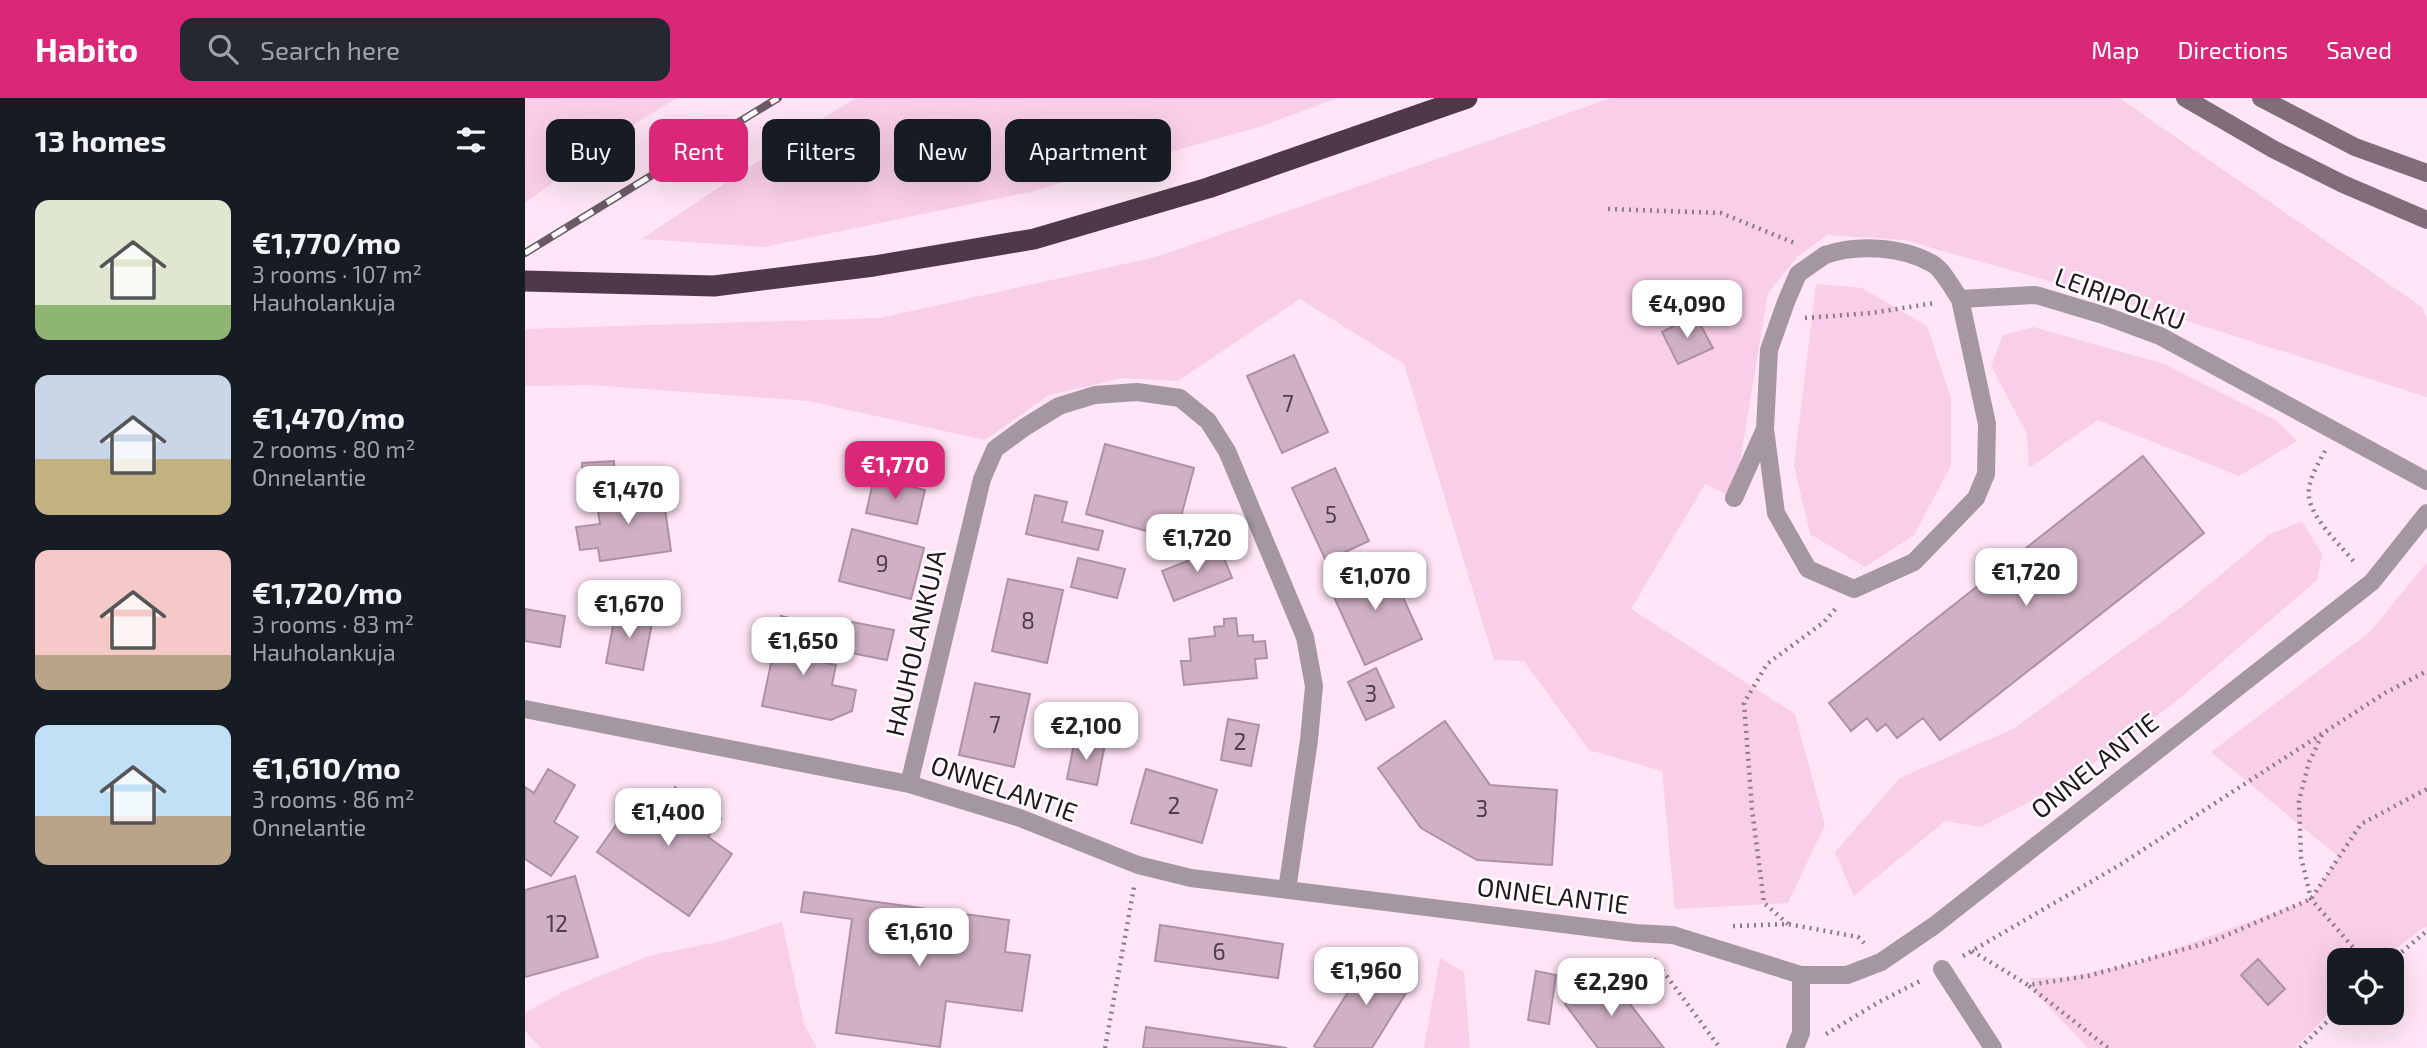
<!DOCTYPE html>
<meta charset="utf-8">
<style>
body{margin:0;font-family:"Exo 2",sans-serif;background:#242831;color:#f1f3f6;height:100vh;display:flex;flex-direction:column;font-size:26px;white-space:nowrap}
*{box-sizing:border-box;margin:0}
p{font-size:23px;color:#9ea1a6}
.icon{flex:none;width:38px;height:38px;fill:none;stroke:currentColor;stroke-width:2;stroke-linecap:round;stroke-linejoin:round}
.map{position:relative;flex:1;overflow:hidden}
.drawer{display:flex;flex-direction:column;background:#171b24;width:525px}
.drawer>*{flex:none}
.hud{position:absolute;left:21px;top:21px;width:665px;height:63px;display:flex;gap:14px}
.controls{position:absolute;left:1802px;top:850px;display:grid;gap:14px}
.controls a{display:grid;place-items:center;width:77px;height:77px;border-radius:14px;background:#171b24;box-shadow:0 7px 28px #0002;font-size:35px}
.price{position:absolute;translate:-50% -60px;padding:0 16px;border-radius:14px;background:#fff;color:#222;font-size:23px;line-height:46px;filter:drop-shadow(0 2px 4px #0008)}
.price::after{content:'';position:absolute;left:50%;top:42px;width:21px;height:16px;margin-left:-10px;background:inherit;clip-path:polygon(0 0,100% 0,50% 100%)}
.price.selected{background:#db2777;color:#fff}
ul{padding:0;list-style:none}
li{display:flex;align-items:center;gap:21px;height:175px;padding:0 35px}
li span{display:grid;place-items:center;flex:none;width:196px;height:140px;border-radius:14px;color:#555}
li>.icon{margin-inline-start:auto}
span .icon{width:84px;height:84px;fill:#fffc;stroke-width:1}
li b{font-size:30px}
h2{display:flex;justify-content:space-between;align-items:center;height:84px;padding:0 35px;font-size:30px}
.chip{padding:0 24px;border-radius:14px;background:#171b24;box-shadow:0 7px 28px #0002;font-size:24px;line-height:63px}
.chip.selected{background:#db2777;color:#fff}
header{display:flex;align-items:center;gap:42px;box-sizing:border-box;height:98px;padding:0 35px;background:#db2777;color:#fff}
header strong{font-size:33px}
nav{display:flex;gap:38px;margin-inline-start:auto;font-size:24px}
.search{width:490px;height:63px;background:#242831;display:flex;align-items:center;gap:18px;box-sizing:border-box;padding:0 24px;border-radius:14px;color:#9ea1a6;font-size:26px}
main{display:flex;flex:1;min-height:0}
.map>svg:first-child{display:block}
</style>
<header>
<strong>Habito</strong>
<div class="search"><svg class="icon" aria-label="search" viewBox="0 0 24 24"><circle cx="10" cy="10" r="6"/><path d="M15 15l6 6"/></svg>Search here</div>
<nav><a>Map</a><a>Directions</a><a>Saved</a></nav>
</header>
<main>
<section class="drawer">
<h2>13 homes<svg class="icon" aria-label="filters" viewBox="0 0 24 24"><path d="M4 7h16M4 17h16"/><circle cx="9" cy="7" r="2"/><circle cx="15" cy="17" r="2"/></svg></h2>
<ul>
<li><span style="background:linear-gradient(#dfe7d0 75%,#8fb573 0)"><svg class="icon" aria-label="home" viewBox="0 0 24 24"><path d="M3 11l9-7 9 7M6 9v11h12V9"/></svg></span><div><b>€1,770/mo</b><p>3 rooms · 107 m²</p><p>Hauholankuja</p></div></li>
<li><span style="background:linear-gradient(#c9d6e8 60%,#c2b280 0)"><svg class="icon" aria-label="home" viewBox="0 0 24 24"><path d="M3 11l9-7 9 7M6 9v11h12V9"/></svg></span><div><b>€1,470/mo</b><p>2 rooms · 80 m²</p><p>Onnelantie</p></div></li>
<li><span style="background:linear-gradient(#f6c9c9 75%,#b9a48a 0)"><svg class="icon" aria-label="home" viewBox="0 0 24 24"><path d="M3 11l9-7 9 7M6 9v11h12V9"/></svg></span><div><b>€1,720/mo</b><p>3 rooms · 83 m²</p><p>Hauholankuja</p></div></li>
<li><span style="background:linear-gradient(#bfe0f5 65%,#b9a48a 0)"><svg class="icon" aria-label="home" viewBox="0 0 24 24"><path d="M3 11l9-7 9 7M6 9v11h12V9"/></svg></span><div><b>€1,610/mo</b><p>3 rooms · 86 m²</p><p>Onnelantie</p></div></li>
</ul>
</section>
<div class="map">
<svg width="1902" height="950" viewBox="0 0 1902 950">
<rect width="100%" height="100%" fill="#ffe5f5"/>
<path fill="#f9cee9" d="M0,0H152L89,39L0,105Z
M331,0H813L734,29L504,94L239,149L117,141L284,29Z
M1086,0H1594L1897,209L1902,221V299L1640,216L1379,142L1302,137L1273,158L1243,195L1209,400L1180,386L1106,511L1270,616L1300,727L1263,805L1150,811L1137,673L1064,652L999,563L969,562L879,266L775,201L653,283L598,280L524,297L460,342L283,303L66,287L0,288V231L355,220L631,159Z
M1291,186L1337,190L1402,228L1426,301V368L1389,437L1340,469L1285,436L1269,367Z
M1508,229L1639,266L1752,323L1772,343L1714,378L1573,322L1504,370L1502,336L1466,268L1478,237Z
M1777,423L1797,456L1792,482L1649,605L1546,682L1456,729L1420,723L1329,798L1310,754L1375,680L1488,631L1659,507L1745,436Z
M1902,464V830L1899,829L1855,863H1815V904L1770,950H1563L1503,887L1511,885L1504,880L1543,879L1614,864L1786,801L1814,759L1686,654L1845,534Z
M257,824L279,926L292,950H16L0,933V915L41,892L124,858L197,843Z
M915,860L939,874L945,950H899Z"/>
<path fill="#d0b1c4" stroke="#af91a3" stroke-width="2" d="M1170,217L1188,250L1153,266L1137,234Z
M769,257L803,334L757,355L722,278Z
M580,346L669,370L650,441L561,416Z
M1618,358L1679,435L1415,642L1398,620L1372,640L1361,626L1352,633L1342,620L1326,633L1304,605Z
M89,363L90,384L58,385L57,365Z
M810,370L844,443L801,463L767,390Z
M349,380L400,392L392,426L341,415Z
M137,390L146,453L75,463L73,450L55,452L51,429L75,426L71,399Z
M510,397L542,404L537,424L578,433L573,452L501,436Z
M327,431L399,450L386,501L314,483Z
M695,450L707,480L649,503L637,473Z
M553,460L600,471L592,500L546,489Z
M861,462L897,541L840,567L804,488Z
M483,481L538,492L522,565L467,553Z
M0,511L40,518L35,549L0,543Z
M91,512L128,520L118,572L81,565Z
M256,518L286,525L282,545L294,548L291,563L311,567L307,587L331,592L327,613L306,622L237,608Z
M711,520L713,538L728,537V544L740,543L742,560L730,561L732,580L659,587L656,563H666L664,541L690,538L689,529L699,528V521Z
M327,524L369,532L362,562L321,554Z
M851,570L869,609L841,622L823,584Z
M450,585L505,596L489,669L434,657Z
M703,621L734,627L726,668L696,662Z
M920,623L965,687L1032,692L1027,767L952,762L896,730L853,670Z
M550,640L580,646L572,687L542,681Z
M23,671L50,687L29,724L53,739L26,778L0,761V689L9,695Z
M621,671L692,692L677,745L606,725Z
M150,689L196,721L183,739L207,756L164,818L72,754L111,699L127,710L138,695L142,702Z
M50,778L73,859L0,879V792Z
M279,794L484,822L480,854L505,857L497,913L421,903L415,949L311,935L327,821L276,814Z
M635,827L758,846L753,880L630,863Z
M847,856L889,882L847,950H791L789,948Z
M1733,861L1760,891L1743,907L1716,877Z
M1011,873L1031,877L1024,926L1003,922Z
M1081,875L1139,950H1073L1040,906Z
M621,929L762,950H618Z"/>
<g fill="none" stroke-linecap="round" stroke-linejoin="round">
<path stroke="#8d7b86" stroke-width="4.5" stroke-dasharray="2 5" stroke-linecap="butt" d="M1083,111L1196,115L1272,146
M1280,220L1346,215L1410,205
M1800,353C1793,366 1782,383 1784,399C1786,420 1817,449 1830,465
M1797,637L1784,664L1774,703L1776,759L1786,801L1840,863
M1263,826L1239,805L1227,711L1219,605L1242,566L1299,524L1313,508
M1208,828L1263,826L1333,839L1339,845
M1447,853L1503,887L1563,878L1688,843L1786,801L1836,726L1902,691
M1438,858L1593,768L1860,595L1902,573
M1129,861L1195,950
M1866,863L1902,833
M1504,888L1583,950
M1301,936L1354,904L1397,882
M580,950L609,789
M1775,950L1815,911"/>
<path stroke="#a4979f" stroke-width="18" d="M1240,331L1251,415L1283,471L1329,491L1389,464L1451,400L1461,376L1462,326L1435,201
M1209,400L1240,331L1244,252L1261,204L1273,176L1300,157
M1417,871L1468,950"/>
<path stroke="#a4979f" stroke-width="18" d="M1300,157C1332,146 1377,148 1408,166C1418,172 1427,190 1435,201L1511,197L1581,218L1635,238L1902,383
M0,611L384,686L495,720L613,767L666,780L1110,835L1148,837L1276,877H1322L1356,864L1410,827L1847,484L1902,415
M384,686L457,381L470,351L500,329L534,308L570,297L612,294L655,300L683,323L702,353L780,539L789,588L784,642L762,792
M1270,950L1276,935V877"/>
<path stroke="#816d79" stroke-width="18" d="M1660,0L1748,51L1818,86L1902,122
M1736,0L1830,49L1902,75"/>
<path stroke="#513848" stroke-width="21" d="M0,183L189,188L349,168L509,141L683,90L942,0"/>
<g stroke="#6a5a64" stroke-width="8">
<path id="rail" d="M0,155L253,0"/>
</g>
<use href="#rail" stroke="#fff" stroke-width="5" stroke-dasharray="16" stroke-linecap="butt"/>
</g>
<g text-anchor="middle" stroke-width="5" stroke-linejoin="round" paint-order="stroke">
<g font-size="23" fill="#4e3e48">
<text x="763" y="314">7</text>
<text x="806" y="425">5</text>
<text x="357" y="474">9</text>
<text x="503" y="531">8</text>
<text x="846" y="604">3</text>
<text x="470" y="635">7</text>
<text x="715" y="652">2</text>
<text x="649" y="716">2</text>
<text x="957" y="719">3</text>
<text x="32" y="834">12</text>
<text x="694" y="862">6</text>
</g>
<g font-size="26" fill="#23181f" stroke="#fff">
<text transform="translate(1595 201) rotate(20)" y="9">LEIRIPOLKU</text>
<text transform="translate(391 545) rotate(-77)" y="9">HAUHOLANKUJA</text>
<text transform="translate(1570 668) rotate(-38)" y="9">ONNELANTIE</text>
<text transform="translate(479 691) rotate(19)" y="9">ONNELANTIE</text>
<text transform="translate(1028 798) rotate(7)" y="9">ONNELANTIE</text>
</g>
</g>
</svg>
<div class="controls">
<a><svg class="icon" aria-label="locate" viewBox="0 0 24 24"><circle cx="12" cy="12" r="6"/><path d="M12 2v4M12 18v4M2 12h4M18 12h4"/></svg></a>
</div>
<b class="price" style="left:1162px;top:242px">€4,090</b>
<b class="price selected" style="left:370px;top:403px">€1,770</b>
<b class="price" style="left:103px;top:428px">€1,470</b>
<b class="price" style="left:672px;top:476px">€1,720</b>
<b class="price" style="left:1501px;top:510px">€1,720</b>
<b class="price" style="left:850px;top:514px">€1,070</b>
<b class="price" style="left:104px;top:542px">€1,670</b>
<b class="price" style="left:278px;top:579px">€1,650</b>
<b class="price" style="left:561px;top:664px">€2,100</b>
<b class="price" style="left:143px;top:750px">€1,400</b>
<b class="price" style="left:394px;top:870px">€1,610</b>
<b class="price" style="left:841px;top:909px">€1,960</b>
<b class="price" style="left:1086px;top:920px">€2,290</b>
<div class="hud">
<a class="chip">Buy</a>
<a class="chip selected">Rent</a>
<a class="chip">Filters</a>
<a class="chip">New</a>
<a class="chip">Apartment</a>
</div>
</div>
</main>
